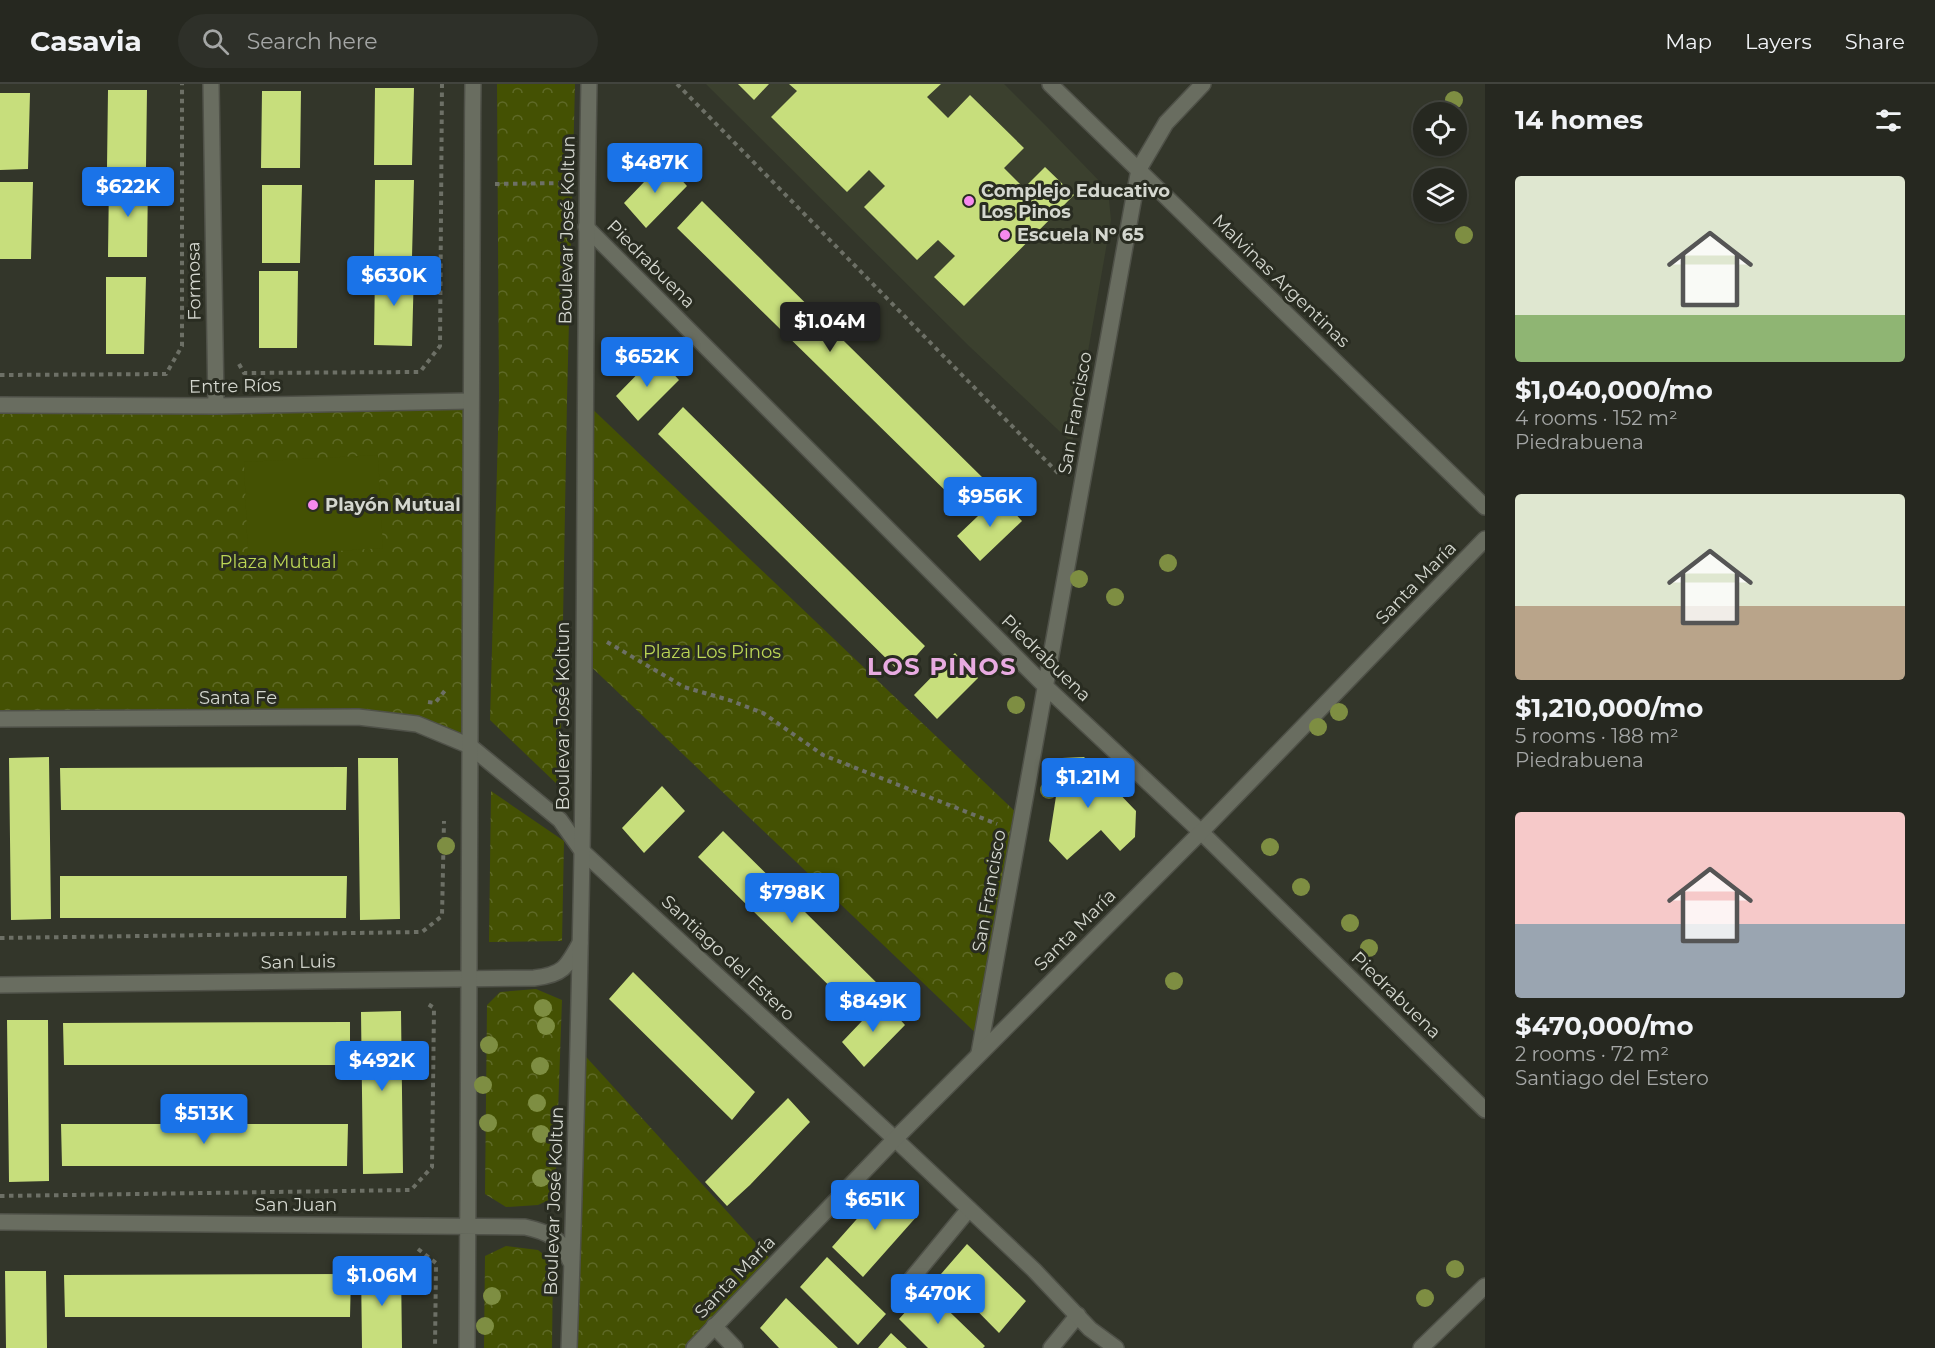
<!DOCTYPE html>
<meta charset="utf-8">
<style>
body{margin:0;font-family:Montserrat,sans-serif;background:#2e3029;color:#f1f3f6;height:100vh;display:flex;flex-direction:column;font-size:22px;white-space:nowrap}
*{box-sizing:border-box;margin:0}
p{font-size:20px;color:#a4a6a5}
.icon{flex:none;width:33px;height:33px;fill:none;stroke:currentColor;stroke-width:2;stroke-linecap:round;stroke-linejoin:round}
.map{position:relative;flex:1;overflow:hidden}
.details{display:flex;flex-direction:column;background:#262820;width:450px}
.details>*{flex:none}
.fabs{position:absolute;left:1413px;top:18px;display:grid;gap:12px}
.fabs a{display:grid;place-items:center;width:54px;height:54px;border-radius:50%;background:#262820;box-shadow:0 2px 4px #0004,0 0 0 2px #42443e;font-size:30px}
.price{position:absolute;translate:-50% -51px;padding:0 14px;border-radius:6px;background:#1a73e8;color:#fff;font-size:20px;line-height:39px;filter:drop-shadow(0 2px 3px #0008)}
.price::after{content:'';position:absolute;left:50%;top:36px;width:18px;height:14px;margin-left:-9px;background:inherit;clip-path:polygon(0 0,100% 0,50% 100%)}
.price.selected{background:#222;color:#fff}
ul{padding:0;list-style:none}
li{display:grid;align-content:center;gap:12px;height:318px;padding:0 30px}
li span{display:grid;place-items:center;height:186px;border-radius:6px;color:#555}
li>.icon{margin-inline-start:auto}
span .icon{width:108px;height:108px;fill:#fffc;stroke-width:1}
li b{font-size:26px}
h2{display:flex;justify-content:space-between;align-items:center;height:72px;padding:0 30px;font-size:26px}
header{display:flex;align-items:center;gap:36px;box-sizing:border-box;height:84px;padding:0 30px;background:#262820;border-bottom:2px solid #42443e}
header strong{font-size:28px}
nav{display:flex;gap:33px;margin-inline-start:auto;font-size:21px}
.search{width:420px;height:54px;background:#2e3029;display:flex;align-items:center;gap:15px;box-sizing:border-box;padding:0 21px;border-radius:33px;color:#a4a6a5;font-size:22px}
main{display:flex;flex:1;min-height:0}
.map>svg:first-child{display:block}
</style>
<header>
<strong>Casavia</strong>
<div class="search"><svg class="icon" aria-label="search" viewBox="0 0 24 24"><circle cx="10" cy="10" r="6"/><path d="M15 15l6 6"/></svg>Search here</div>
<nav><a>Map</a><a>Layers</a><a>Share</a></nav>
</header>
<main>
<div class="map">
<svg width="1485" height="1264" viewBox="0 0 1485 1264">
<defs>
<pattern id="forest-crowns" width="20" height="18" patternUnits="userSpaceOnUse" patternTransform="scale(1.5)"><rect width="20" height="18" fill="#445103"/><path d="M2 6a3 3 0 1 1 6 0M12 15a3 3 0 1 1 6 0" fill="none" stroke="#5e6927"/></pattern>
</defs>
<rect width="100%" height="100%" fill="#33362a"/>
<path fill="#3b402e" d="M706,0H1004L1048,44L1108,106L1111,136L1072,359L969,262Z"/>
<path fill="url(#forest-crowns)" d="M497,0H575L567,316L560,703L490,636L499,313Z
M470,317V662L417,640L0,637V321Z
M585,318L1022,734L982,955L583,575Z
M491,707L564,757L562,857L489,858Z
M536,905L562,916L555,1113L538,1121L506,1123L485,1110L487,921L500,908Z
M578,964L775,1180L694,1264H569Z
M506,1162L538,1166L553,1178L552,1264H484L485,1172Z"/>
<path fill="#445103" d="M378,371L383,464L248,473L244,378Z"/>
<path fill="#c7de7c" d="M738,0H769L754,16Z
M789,0H941L927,13L948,34L970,11L1024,64L1004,84L1024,104L1045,83L1074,111L964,222L934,193L955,172L938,156L917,176L864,123L885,102L869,86L847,108L771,33L797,7Z
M375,4H414L412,81H374Z
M108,6H147L146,83H107Z
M262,7H301L300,84H261Z
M0,9H30L28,85L0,86Z
M664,77L687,102L646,144L624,119Z
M109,96H148L147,173H108Z
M375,96H414L412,173H374Z
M0,98H33L31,175H0Z
M262,101H302L300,179H262Z
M702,117L984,395L961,422L677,144Z
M414,184L412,262L374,261L375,185Z
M259,187H298L297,264H259Z
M106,193H146L144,270H106Z
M656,271L679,296L638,337L616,312Z
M683,323L925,562L901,589L658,350Z
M999,412L1022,437L980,477L957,452Z
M955,569L978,594L937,635L914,611Z
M49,673L51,835L11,836L9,674Z
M1084,673L1136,727L1135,753L1120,767L1101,746L1067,776L1049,757L1062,674Z
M358,674H398L400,835L360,836Z
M347,683L346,726H61L60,684Z
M662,702L685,727L644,769L622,744Z
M723,747L885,907L862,934L698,773Z
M60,792H347L346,834H60Z
M633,888L755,1008L732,1036L609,915Z
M882,916L905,941L864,983L842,958Z
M401,927L403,1089L363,1090L361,928Z
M7,936H48L49,1097L9,1098Z
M350,938V981H64L63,939Z
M788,1014L810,1038L750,1101L727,1122L705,1098Z
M61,1040H348L347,1082H62Z
M887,1101L918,1131L863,1193L832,1163Z
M967,1160L1026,1217L999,1249L941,1190Z
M827,1173L886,1230L858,1261L800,1203Z
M401,1182L402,1264H362L361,1183Z
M5,1187H46L47,1264H6Z
M351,1190L350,1233H65L64,1191Z
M926,1205L985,1262L983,1264H928L899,1235Z
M786,1214L814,1241L838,1264H779L760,1244Z
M891,1249L907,1264H878Z"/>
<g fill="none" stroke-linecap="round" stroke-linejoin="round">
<g stroke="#4f5148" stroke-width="18">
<path id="service" d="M904,1204L969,1125
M714,1242L735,1264
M1051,1264L1078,1231"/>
</g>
<g stroke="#4f5148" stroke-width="18">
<path id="minor" d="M211,0L216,322
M1050,0L1485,423
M586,143L1045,602L1201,748L1485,1026
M0,321L216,322L470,317
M0,635L358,633L417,640L470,662L560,736L582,767L895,1055L1034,1186L1090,1245L1116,1264
M0,901L534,894C563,891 567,883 580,859
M979,969L1139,85L1166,39L1203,0
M1421,1264L1485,1202"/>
</g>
<g stroke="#4f5148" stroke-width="18">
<path id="tertiary" d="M0,1138L525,1143C548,1148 562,1154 570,1177
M467,1264C468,1063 470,862 470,661C471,440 470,220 473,0
M569,1264C575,1099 579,934 582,769C586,512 584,256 589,0
M694,1264L895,1055L1201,748L1485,455"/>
</g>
<path stroke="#6d7066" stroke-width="4" stroke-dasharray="4.5 4.5" stroke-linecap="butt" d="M677,0L1060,391
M495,100L565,99
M239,280L244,289L420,288L440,262L442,0
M0,291L166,290L182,262V0
M607,558L684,603L729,616L763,629L823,671L997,740
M428,618L435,619L447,604
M0,854L422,848L442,832L444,737
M0,1112L411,1106L432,1083L434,924L428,920
M418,1165L436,1179L435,1264"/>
<use href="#service" stroke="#696d60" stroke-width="15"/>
<use href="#minor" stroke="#696d60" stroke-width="15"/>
<use href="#tertiary" stroke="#696d60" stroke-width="15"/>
</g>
<g fill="#7e8e42">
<circle cx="1454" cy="16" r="9"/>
<circle cx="1464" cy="151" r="9"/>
<circle cx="1168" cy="479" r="9"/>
<circle cx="1079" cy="495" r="9"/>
<circle cx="1115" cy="513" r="9"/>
<circle cx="1016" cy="621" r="9"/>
<circle cx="1339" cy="628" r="9"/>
<circle cx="1318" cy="643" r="9"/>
<circle cx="1049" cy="706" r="9"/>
<circle cx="446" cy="762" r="9"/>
<circle cx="1270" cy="763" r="9"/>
<circle cx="1301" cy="803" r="9"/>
<circle cx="1350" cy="839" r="9"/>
<circle cx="1369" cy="864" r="9"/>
<circle cx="1174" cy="897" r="9"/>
<circle cx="543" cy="924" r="9"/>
<circle cx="546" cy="942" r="9"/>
<circle cx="489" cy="961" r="9"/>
<circle cx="540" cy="982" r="9"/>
<circle cx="483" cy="1001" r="9"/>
<circle cx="537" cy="1019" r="9"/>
<circle cx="488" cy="1039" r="9"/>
<circle cx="541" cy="1050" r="9"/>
<circle cx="541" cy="1094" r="9"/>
<circle cx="1455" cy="1185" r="9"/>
<circle cx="492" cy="1212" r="9"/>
<circle cx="1425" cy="1214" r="9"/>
<circle cx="485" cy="1242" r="9"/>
</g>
<g fill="#f689ed" stroke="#292c21" stroke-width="2">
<circle cx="969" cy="117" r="6"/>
<circle cx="1005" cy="151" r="6"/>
<circle cx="313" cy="421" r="6"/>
</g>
<g text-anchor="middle" stroke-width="6" stroke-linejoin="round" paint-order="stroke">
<g font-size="18" font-weight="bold" fill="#d4d7cf" stroke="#292c21" text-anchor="start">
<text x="981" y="113">Complejo Educativo<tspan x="981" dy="21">Los Pinos</tspan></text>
<text x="1017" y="157">Escuela Nº 65</text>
<text x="325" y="427">Playón Mutual</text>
</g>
<g font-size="18" fill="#d4d7cf" stroke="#292c21">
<text transform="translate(567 146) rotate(-89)" y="6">Boulevar José Koltun</text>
<text transform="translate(651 180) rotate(45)" y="6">Piedrabuena</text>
<text transform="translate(194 197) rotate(-91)" y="6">Formosa</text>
<text transform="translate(1281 197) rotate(44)" y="6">Malvinas Argentinas</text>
<text transform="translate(235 302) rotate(-1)" y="6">Entre Ríos</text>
<text transform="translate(1075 329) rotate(-80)" y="6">San Francisco</text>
<text transform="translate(1416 499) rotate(-46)" y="6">Santa María</text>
<text transform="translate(1046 574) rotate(44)" y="6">Piedrabuena</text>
<text x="238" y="620">Santa Fe</text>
<text transform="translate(563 632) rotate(-90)" y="6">Boulevar José Koltun</text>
<text transform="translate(989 807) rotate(-80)" y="6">San Francisco</text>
<text transform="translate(1075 846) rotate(-45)" y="6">Santa María</text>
<text transform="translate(728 874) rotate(43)" y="6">Santiago del Estero</text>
<text transform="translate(298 878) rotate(-1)" y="6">San Luis</text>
<text transform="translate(1396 911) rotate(44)" y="6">Piedrabuena</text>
<text transform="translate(554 1117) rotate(-88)" y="6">Boulevar José Koltun</text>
<text x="296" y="1127">San Juan</text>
<text transform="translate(735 1193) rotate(-46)" y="6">Santa María</text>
</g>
<g font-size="18" fill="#bbd655" stroke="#292c21">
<text x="278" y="484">Plaza Mutual</text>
<text x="712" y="574">Plaza Los Pinos</text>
</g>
<g font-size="24" font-weight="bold" letter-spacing="1.5" fill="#e8abe1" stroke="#292c21">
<text x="942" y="591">LOS PINOS</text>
</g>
</g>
</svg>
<div class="fabs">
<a><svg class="icon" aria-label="locate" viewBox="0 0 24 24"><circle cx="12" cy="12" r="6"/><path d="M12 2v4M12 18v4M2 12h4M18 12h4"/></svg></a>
<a><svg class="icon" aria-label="layers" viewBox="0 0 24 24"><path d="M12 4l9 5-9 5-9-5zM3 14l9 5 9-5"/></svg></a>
</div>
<b class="price" style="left:655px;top:110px">$487K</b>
<b class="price" style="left:128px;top:134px">$622K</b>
<b class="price" style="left:394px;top:223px">$630K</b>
<b class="price selected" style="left:830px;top:269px">$1.04M</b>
<b class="price" style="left:647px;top:304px">$652K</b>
<b class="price" style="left:990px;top:444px">$956K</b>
<b class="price" style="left:1088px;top:725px">$1.21M</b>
<b class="price" style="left:792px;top:840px">$798K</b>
<b class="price" style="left:873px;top:949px">$849K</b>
<b class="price" style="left:382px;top:1008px">$492K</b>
<b class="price" style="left:204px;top:1061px">$513K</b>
<b class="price" style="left:875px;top:1147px">$651K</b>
<b class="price" style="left:382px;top:1223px">$1.06M</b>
<b class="price" style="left:938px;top:1241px">$470K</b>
</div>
<section class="details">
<h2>14 homes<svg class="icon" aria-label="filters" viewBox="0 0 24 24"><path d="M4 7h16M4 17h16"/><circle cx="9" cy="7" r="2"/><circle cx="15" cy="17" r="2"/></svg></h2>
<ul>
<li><span style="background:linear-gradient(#dfe7d0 75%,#8fb573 0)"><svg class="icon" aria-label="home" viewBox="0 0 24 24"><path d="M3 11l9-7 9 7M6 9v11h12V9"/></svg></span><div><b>$1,040,000/mo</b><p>4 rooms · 152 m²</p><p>Piedrabuena</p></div></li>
<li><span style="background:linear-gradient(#dfe7d0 60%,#b9a48a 0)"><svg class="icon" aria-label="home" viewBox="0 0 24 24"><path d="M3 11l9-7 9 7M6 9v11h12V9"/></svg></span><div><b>$1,210,000/mo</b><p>5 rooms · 188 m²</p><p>Piedrabuena</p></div></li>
<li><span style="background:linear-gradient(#f6c9c9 60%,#9aa5b1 0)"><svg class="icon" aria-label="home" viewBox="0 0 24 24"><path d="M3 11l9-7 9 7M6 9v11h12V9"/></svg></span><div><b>$470,000/mo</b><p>2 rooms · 72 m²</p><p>Santiago del Estero</p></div></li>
</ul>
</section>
</main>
